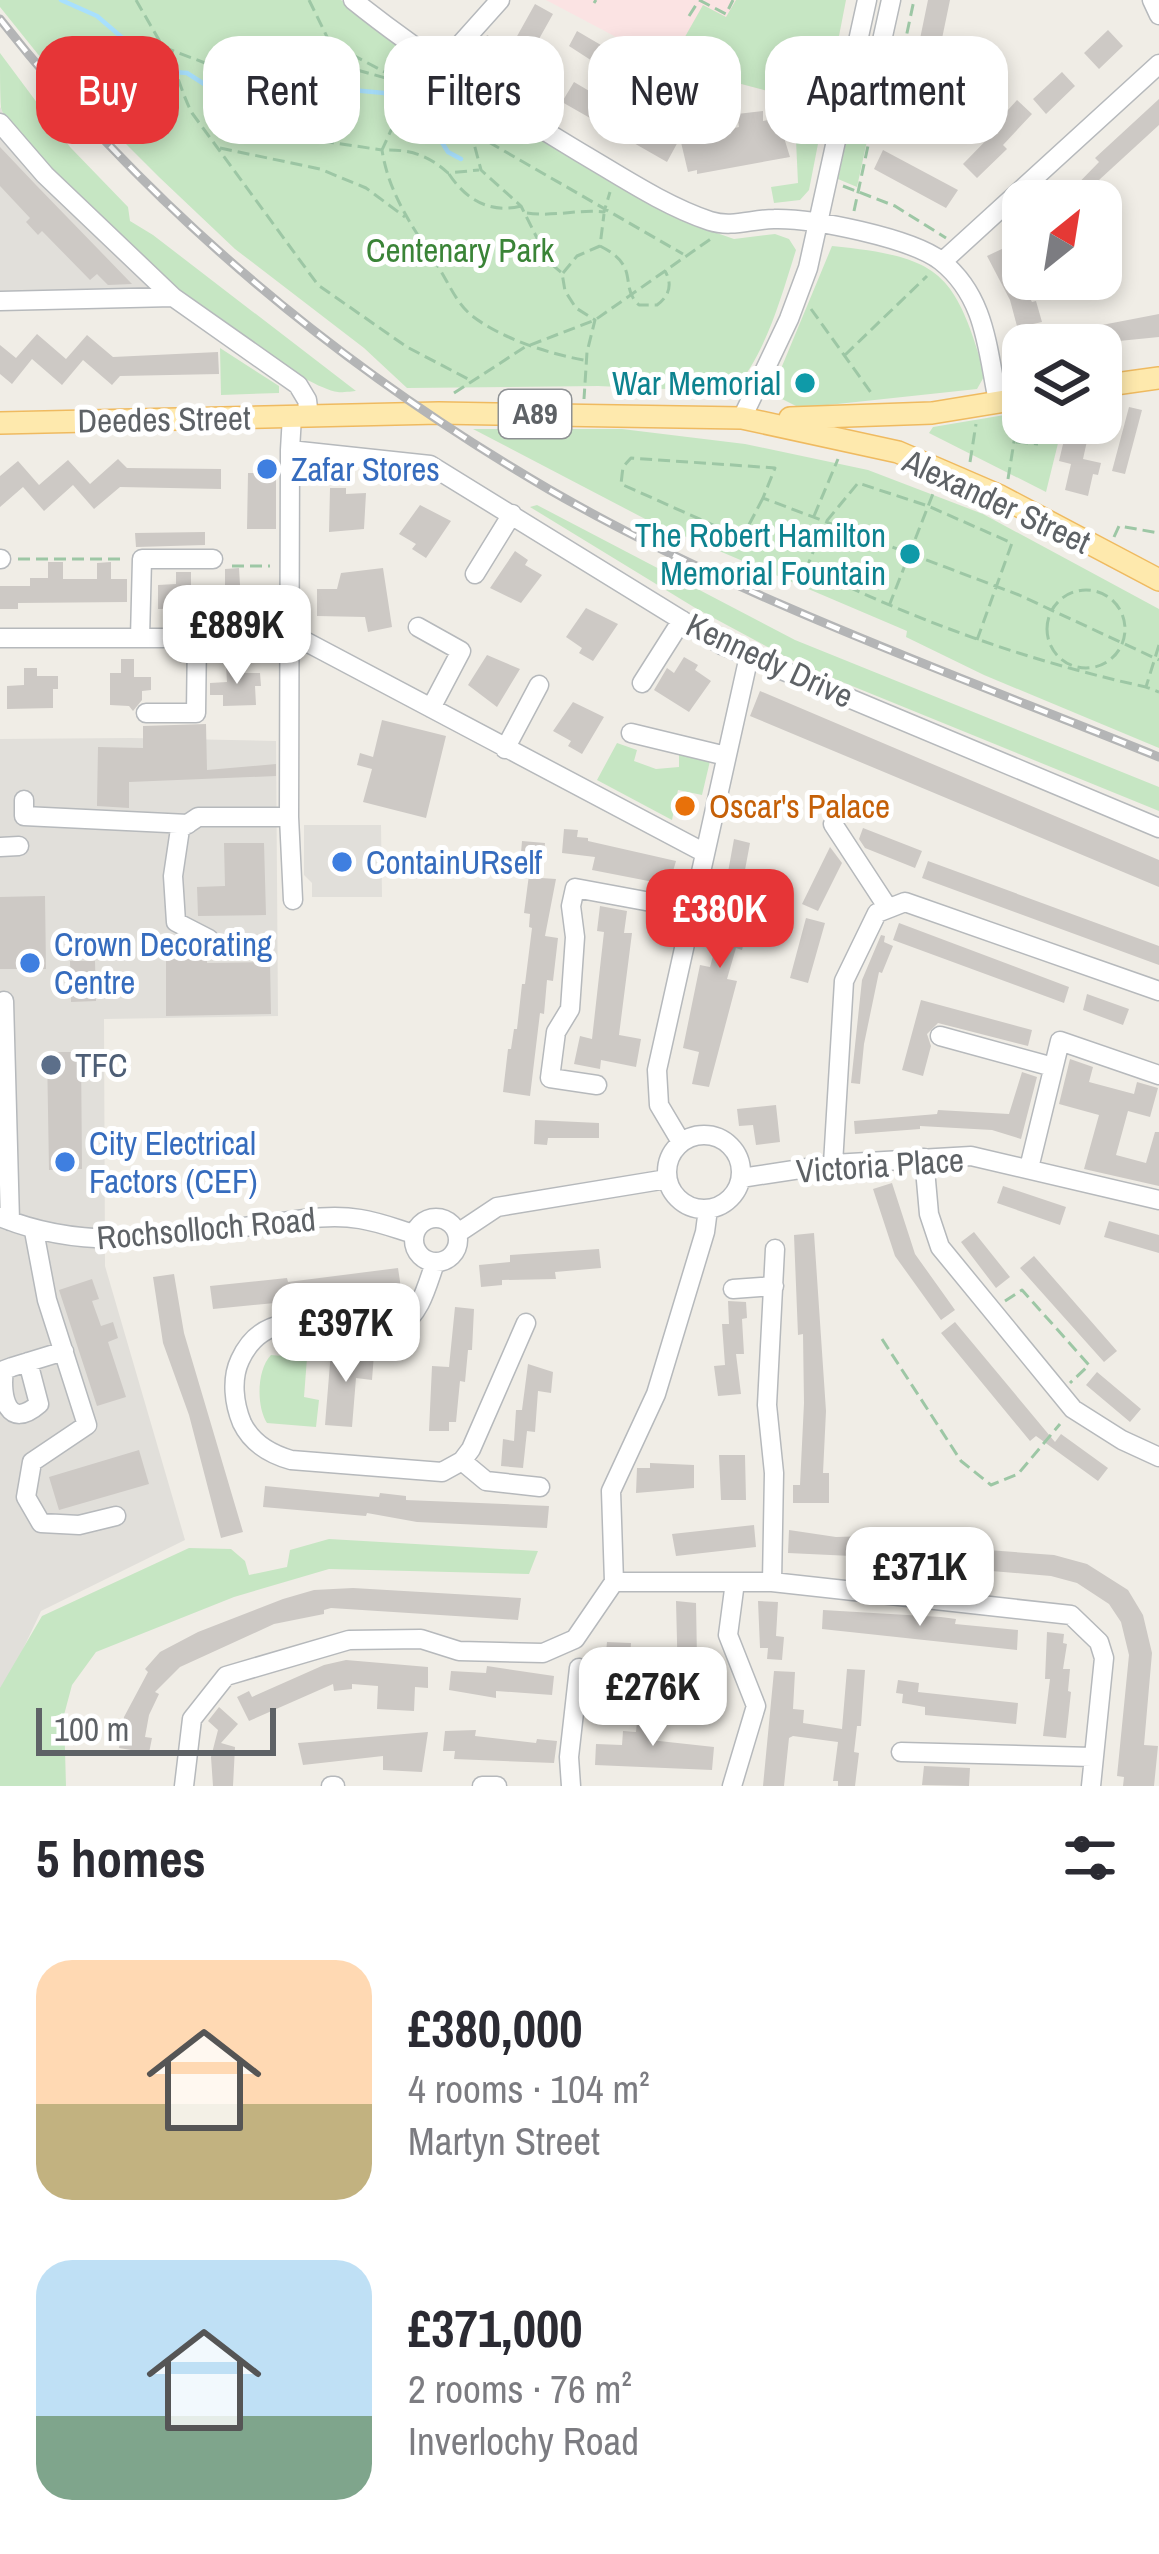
<!DOCTYPE html>
<meta charset="utf-8">
<style>
body{margin:0;font-family:"Archivo Narrow",sans-serif;background:#f7f7f7;color:#2b2b33;height:100vh;display:flex;flex-direction:column;font-size:45px;white-space:nowrap}
*{box-sizing:border-box;margin:0}
p{font-size:39px;color:#7c7c81}
.icon{flex:none;width:66px;height:66px;fill:none;stroke:currentColor;stroke-width:2;stroke-linecap:round;stroke-linejoin:round}
.map{position:relative;height:1786px;overflow:hidden}
.sheet{display:flex;flex-direction:column;background:#fff;flex:1}
.sheet>*{flex:none}
.guide{position:absolute;left:36px;top:36px;width:1089px;height:108px;display:flex;gap:24px}
.needle{width:78px;rotate:30deg}
.buttons{position:absolute;left:1002px;top:180px;display:grid;gap:24px}
.buttons a{display:grid;place-items:center;width:120px;height:120px;border-radius:24px;background:#fff;box-shadow:0 6px 18px #0003;font-size:60px}
.scale{position:absolute;left:36px;bottom:30px;width:240px;box-sizing:border-box;padding-left:12px;border:6px solid #5e6266;border-top:0;font-size:33px;line-height:42px;white-space:nowrap;color:#5e6266;-webkit-text-stroke:9px #fff;paint-order:stroke}
.price{position:absolute;translate:-50% -102px;padding:0 27px;border-radius:24px;background:#fff;color:#222;font-size:39px;line-height:78px;filter:drop-shadow(0 3px 6px #0008)}
.price::after{content:'';position:absolute;left:50%;top:72px;width:36px;height:27px;margin-left:-18px;background:inherit;clip-path:polygon(0 0,100% 0,50% 100%)}
.price.on{background:#e63537;color:#fff}
ul{padding:0;list-style:none}
li{display:flex;align-items:center;gap:36px;height:300px;padding:0 36px}
li span{display:grid;place-items:center;flex:none;width:336px;height:240px;border-radius:36px;color:#555}
li>.icon{margin-inline-start:auto}
span .icon{width:144px;height:144px;fill:#fffc;stroke-width:1}
li b{font-size:51px}
h2{display:flex;justify-content:space-between;align-items:center;height:144px;padding:0 36px;font-size:51px}
.chip{padding:0 42px;border-radius:36px;background:#fff;box-shadow:0 6px 18px #0003;font-size:42px;line-height:108px}
.chip.on{background:#e63537;color:#fff}
.map>svg:first-child{display:block}
</style>
<div class="map">
<svg width="1159" height="1786" viewBox="0 0 1159 1786">
<rect width="100%" height="100%" fill="#f0ede6"/>
<path fill="#e1dfda" d="M0,107L11,124L176,288L0,293Z
M131,738L276,741L278,1016L104,1019L105,1266L185,1540L41,1611L0,1698V739Z
M304,825H381L382,897H312V883L304,875Z"/>
<path fill="#fbe3e3" d="M546,0H846L825,106L669,65Z"/>
<path fill="#c6e6c3" d="M0,0H341L473,98L608,180L711,231L734,239L775,234L789,239L796,250C781,297 766,355 732,392L598,386L407,388L364,348L235,249L159,177L45,63L0,7Z
M736,0H846L809,190L800,200L774,203L771,187L798,183L794,98L669,65L703,5L726,17Z
M872,40L875,43L858,122L870,127L857,187L838,179L868,41Z
M0,53L70,147L128,207L130,221L153,235L356,391C354,391 340,393 338,392C276,382 21,167 1,108C0,93 0,69 0,53Z
M832,246C941,257 955,272 985,375L977,389L800,408L780,398L777,390L780,371Z
M220,348L279,386V393L221,395Z
M1023,412V423H1063L1046,492L929,433L933,427Z
M473,429H622L745,444L868,470L983,514L1159,609V748L984,675L906,637L907,631L651,522Z
M537,505L795,640L1159,787V811L803,666L697,609L530,507Z
M617,743L637,750L634,761L656,769L679,767V754L710,761L702,795L678,790L672,820L597,780Z
M271,1355L307,1358L304,1397L319,1400L316,1427L267,1423C256,1406 257,1369 271,1355Z
M329,1539L538,1551L529,1574L329,1569L234,1597L96,1652L72,1685L64,1715L66,1786H0V1688L42,1616L189,1548L231,1549L245,1561L249,1575L287,1567L290,1550Z"/>
<g fill="none" stroke-linecap="round" stroke-linejoin="round">
<path stroke="#a8e0fd" stroke-width="4.5" d="M61,0L97,16L161,71L187,73L229,100L324,96L352,90L384,93L428,120L448,152L461,159"/>
</g>
<path fill="#cdc9c5" d="M928,0H950L928,106L907,102Z
M535,4L553,14L539,39L548,44L537,63L550,70L539,88L498,64L502,57L481,46L487,35L511,47Z
M1108,30L1123,46L1099,69L1084,53Z
M577,31L630,62L620,79L569,46Z
M1062,72L1075,86L1046,114L1033,99Z
M574,82L613,105L619,95L691,133L698,121L717,132L739,127L737,114L763,111V121L778,118L790,157L697,174V170L688,172L680,138L667,162L562,102Z
M1159,99V125L1099,180L1105,185L1089,201H1061L1099,162L1095,158Z
M1017,100L1032,114L1003,145L1007,149L977,178L963,164L1002,124L998,121Z
M0,147L36,185L132,284L108,285L97,274L90,280L42,231L38,235L26,222L30,218L0,186Z
M883,150L958,190L946,208L874,169Z
M1004,248L1032,302L1036,301L1042,322L1033,324L1039,345H1022L1010,300L987,256Z
M1159,314V337L1079,345L1076,330Z
M37,334L66,359L87,335L113,357L218,352L219,374L120,376L112,385L83,360L62,385L32,359L12,384L0,374V345L16,358Z
M1129,407L1142,410L1125,474L1112,471Z
M1068,423H1091L1083,459L1101,463L1098,475L1093,474L1088,496L1065,490L1071,464L1059,461Z
M118,459L127,468L221,469V489L120,487L94,509L73,485L44,511L23,487L0,507V476L18,461L39,485L68,460L90,484Z
M260,466L274,467L276,473V529H247L248,473H260Z
M330,488H346V494L366,493L364,529L329,532Z
M420,505L451,521L426,558L412,549L416,544L399,534Z
M205,532V545L136,547L135,533Z
M515,551L528,560L525,565L542,575L521,603L490,588Z
M48,562H63V579H97V563L111,562V579H127V602L18,603V609H0V586H30V578H48Z
M239,568L240,585H255V608L158,609V585L176,584V572H191V585H225V569Z
M383,568L392,627L368,632L365,617L317,616V589H337L341,573Z
M586,608L618,624L593,661L579,653L582,648L566,637Z
M487,655L520,669L497,707L468,685Z
M684,657L698,665L695,670L711,681L689,712L654,690L667,668L674,673Z
M121,659H134V677H151V690L142,691V700L133,711L129,706L110,705V673H121Z
M226,665H240V673H260L261,686H255L256,705L223,706V695H210V683L227,682Z
M24,668H37V676H58V689H53V708L7,709V686L24,685Z
M760,691L1159,860V887L750,716Z
M573,702L604,717L582,754L568,746L571,741L553,731Z
M382,720L446,736L426,818L363,802L372,769L357,765L360,753L373,757Z
M206,724L207,770L276,764V776L129,782V808L97,806L98,747L143,748V726Z
M863,828L922,851L915,868L865,848L859,839Z
M564,829L578,830L577,837L588,838V841L676,861L669,885L592,870L595,857L562,853Z
M734,839L750,843L742,886L758,890L742,950L736,948L727,979L737,981L709,1087L692,1084L699,1052L683,1048L700,965L710,967L725,912L721,911Z
M522,841L545,843L541,878L556,879L545,936L558,938L553,981L547,980L544,1014L540,1013L530,1096L503,1092L508,1049H511L514,1029H517L522,984H525L532,928L529,927L530,914L524,913L530,867H525L527,854L521,853Z
M224,843H264L266,915L198,916L197,887L225,886Z
M830,847L842,863L818,911L802,904Z
M928,861L1159,946V965L922,878Z
M45,896L46,969H0V897Z
M600,906L627,911L624,933H632L619,1035L641,1039L636,1067L601,1060L600,1069L574,1064L580,1036L592,1039L604,932L597,931Z
M806,918L825,923L808,983L790,978Z
M899,923L1069,987L1064,1003L893,940Z
M881,935L885,936L884,942L893,946L882,973L879,972L864,1044L860,1084L851,1083L862,980Z
M166,949H198L207,952V963L270,962L271,1014L166,1016Z
M70,961H95L96,1001L71,1002Z
M1087,994L1129,1009L1123,1025L1083,1010Z
M921,1000L1032,1030L1028,1046L938,1023L927,1034L931,1046L923,1076L902,1070Z
M47,1052H81L82,1169L49,1170Z
M1070,1059L1093,1067L1089,1082L1134,1094L1137,1082L1158,1088L1150,1117L1128,1111L1116,1155L1146,1163L1155,1132H1159V1186L1084,1169L1099,1115L1059,1104Z
M1022,1072L1037,1077L1021,1139L992,1130L920,1126V1129L855,1134L854,1121L937,1114L938,1110L1009,1114Z
M776,1105L780,1142L756,1145L753,1125L739,1126L737,1109Z
M535,1120L599,1123V1138H548L547,1145L534,1144Z
M892,1183L915,1254L955,1310L941,1320L895,1256L873,1189Z
M1003,1186L1066,1207L1060,1225L997,1203Z
M1109,1221L1159,1235V1253L1104,1237Z
M974,1232L1010,1277L996,1288L961,1242Z
M814,1233L826,1411L823,1473H829V1503H793V1485H800L804,1403L803,1334L798,1335L794,1235Z
M599,1249L601,1268L555,1272L556,1279L502,1280V1285L481,1287L479,1265L510,1262V1255Z
M1034,1256L1117,1351L1104,1362L1020,1268Z
M398,1268L401,1288L306,1304V1300L213,1309L210,1286L287,1278L288,1282Z
M174,1274L184,1333L243,1532L221,1538L189,1415L163,1343L153,1277Z
M92,1279L99,1299L92,1301L101,1326L113,1322L118,1338L108,1342L126,1397L97,1406L59,1290Z
M728,1301L746,1302L747,1318L742,1319L744,1354H736L741,1394L718,1396L714,1366L725,1365L722,1324H729Z
M455,1307L474,1309L472,1350H468L465,1382L460,1381L456,1422H449V1431H429L432,1366L449,1367Z
M955,1322L1055,1442L1061,1434L1108,1468L1098,1481L1036,1436L1030,1441L941,1333Z
M331,1351L374,1354L372,1380L356,1378L352,1427L325,1425Z
M528,1364L553,1372L551,1393L538,1391L535,1432L527,1431L523,1468L501,1466L503,1439L514,1441L516,1410H522Z
M1097,1372L1141,1409L1130,1422L1086,1385Z
M139,1450L149,1484L59,1510L49,1477Z
M719,1455H745L746,1500H721Z
M650,1463L694,1465V1488L636,1493L637,1468H650Z
M265,1486L379,1497L380,1493L406,1496V1500L549,1506L547,1528L417,1522L367,1513L366,1516L263,1507Z
M754,1525L756,1547L676,1556L672,1534Z
M789,1530L836,1537L901,1535V1539L962,1545L961,1548L1054,1555L1087,1564L1128,1590L1143,1615L1152,1653L1144,1745L1158,1746L1154,1786H1123L1124,1777L1117,1776L1129,1655L1121,1622L1109,1604L1077,1583L1051,1576L968,1569L915,1559L788,1553Z
M353,1588L521,1598L518,1620L331,1608L324,1610V1614L274,1624L180,1667L155,1692L159,1694L149,1715L145,1737L152,1738L149,1753L119,1748L124,1717L148,1672L145,1669L160,1652L198,1632L283,1599L314,1590Z
M676,1601L696,1603L697,1659L704,1660L701,1693L706,1694L705,1716L682,1715L684,1682L678,1681Z
M758,1601L778,1602L776,1636L784,1637L782,1660L767,1659L768,1648H760Z
M823,1610L941,1617L956,1619L955,1624L1018,1630L1017,1650L822,1629Z
M1047,1632L1064,1634L1063,1643L1067,1644L1063,1669H1070L1068,1691L1071,1692L1066,1738L1043,1736L1050,1679H1045Z
M607,1642L631,1643L629,1672L634,1673L632,1699L609,1697L612,1663L605,1662Z
M346,1660L428,1667V1688L415,1687L414,1711L377,1709L378,1686L352,1684V1689L334,1691L333,1684L249,1721L237,1697L249,1691L252,1697L324,1665Z
M487,1666L554,1676L552,1695L496,1691V1698L449,1690L451,1671L486,1673Z
M847,1669L865,1670L861,1726H857L854,1752L859,1753L855,1786H838V1781H833L838,1742L793,1736L789,1738L784,1786H763L774,1671L795,1672L793,1709L804,1710L803,1723L842,1729Z
M898,1680L919,1683L918,1692L1018,1703L1016,1724L925,1715V1707L902,1703L903,1694L896,1693Z
M639,1702L654,1703L650,1740L714,1747L712,1770L595,1765L596,1744L622,1745L623,1731L636,1732Z
M219,1707L238,1724L221,1743L235,1747L233,1786H213L211,1757L218,1730L208,1721Z
M476,1730L475,1736L536,1743L537,1739L557,1741L554,1763L454,1759L455,1751H443L445,1731Z
M428,1732L422,1772L383,1770V1756L303,1765L298,1743Z
M924,1766L970,1768L969,1786L922,1785Z"/>
<g fill="none" stroke-linecap="round" stroke-linejoin="round">
<g stroke="#b6b9bc" stroke-width="21">
<path id="minor" d="M353,0C425,58 502,105 581,153C622,177 665,206 710,221C732,228 752,219 774,219C813,218 911,238 941,261C986,297 987,349 998,401
M1152,0L1159,15
M440,67L500,0
M867,108L891,0
M0,123L45,175L173,297L298,385L307,400L309,416
M942,262L1159,64
M0,301L173,297
M292,416L290,450L430,465L722,645L1159,828
M742,418L789,319L808,268L867,0
M0,559H1
M475,574L512,514
M418,627L461,651L431,708
M0,638H299L705,853
M140,638L142,559H213
M642,683L682,620
M146,713H196L197,636
M631,733L726,756
M505,749L539,685
M24,800V816L188,824
M289,817L293,900
M833,824L888,908
M0,847L19,846
M209,939L176,922L173,876L180,829L198,817H289L290,450
M4,1001L10,1221
M940,1036L1053,1067
M597,1085L550,1078L556,1032L570,1009L575,937L571,906L575,888L694,910
M667 1172a37 37 0 1 1 74 0a37 37 0 1 1-74 0Z
M681,1142L659,1105L657,1070L749,656
M924,1158L929,1214L940,1247L1073,1409L1122,1440L1159,1457
M833,1164L844,981L877,913L905,902L1159,991
M1029,1168L1060,1041L1159,1075
M741,1178L833,1164L971,1156L1159,1200
M0,1217C90,1254 174,1235 267,1224C298,1220 329,1214 360,1219C379,1222 397,1229 414,1234
M414 1240a22 22 0 1 1 44 0a22 22 0 1 1-44 0Z
M34,1231L47,1300L87,1425L32,1462L26,1497L41,1523L79,1525L116,1516
M458,1233L497,1207L667,1179
M435,1263C427,1285 421,1313 400,1326C357,1351 274,1286 240,1360C231,1379 234,1404 242,1423C252,1444 270,1454 291,1460L442,1472L462,1461L471,1449L526,1323
M733,1289L774,1286
M28,1362L39,1404C8,1431 0,1397 4,1370L12,1367L64,1351
M462,1461L486,1481L540,1487
M614,1582H772L1071,1615L1099,1642L1104,1658L1091,1786
M614,1582L611,1491L656,1394L705,1232L708,1209
M772,1582L774,1473L767,1405L775,1249
M901,1752L1092,1757
M184,1786L192,1719L226,1676L349,1640L421,1639L459,1651L543,1653L575,1639L614,1582
M331,1786H335
M482,1786H497
M571,1786L569,1757L579,1668
M732,1786L756,1706L728,1635L735,1582"/>
</g>
<g stroke="#efba60" stroke-width="24">
<path id="major" d="M1101,386L1159,378
M790,418L932,413L1023,398
M0,423L439,413L742,418L898,452L1000,496L1159,580"/>
</g>
<path stroke="#9dc7a5" stroke-width="3" stroke-dasharray="12 6" stroke-linecap="butt" d="M136,0L163,47L213,66L253,90L292,85L305,79L322,60L396,81
M309,0L330,43L462,113L468,121L481,170L521,206L549,262L562,273L565,291L576,308L595,320L587,352L584,399
M699,0L726,14L733,0
M594,3L596,0
M689,16L698,2
M163,47C177,68 180,90 192,113L318,285L407,347L470,380
M892,84L897,80L914,0
M409,91L382,150C410,149 428,155 448,173L479,170
M473,133L683,254
M322,141L382,150C389,196 415,230 439,268C449,284 456,302 471,315C500,338 549,354 584,360
M220,148L320,169L366,188L405,217
M449,174C466,200 491,214 521,206
M843,186L895,206L946,238
M854,211L872,127
M527,213C554,217 578,209 604,212L610,192
M600,246C642,267 618,286 639,305H657C669,296 673,285 665,271
M563,273L577,256L600,246L604,214
M811,309L872,394
M845,355L927,276
M454,393L525,347L595,320L712,238
M1016,442L1038,444
M970,462L976,424
M1008,479L1018,417
M763,498L742,538L621,484L623,467L631,458L775,468L763,498L1019,595L1159,660
M814,516L838,459
M1114,537L1119,526L1159,533
M18,559H122
M232,566H270
M1047 629a39 39 0 1 1 78 0a39 39 0 1 1-78 0Z
M889,606L936,486
M977,640L1012,543L928,506L858,483L825,523L807,567C916,621 1027,661 1146,687
M1159,645L1146,687L1159,692
M1005,1301L1022,1290L1089,1365L1070,1383
M882,1339L961,1461L991,1485L1018,1474L1060,1424"/>
<use href="#minor" stroke="#fff" stroke-width="18"/>
<use href="#major" stroke="#fee9ad" stroke-width="21"/>
<g stroke="#b4b5b6" stroke-width="9">
<path id="rail" d="M0,19C151,211 339,367 550,490C737,598 959,676 1159,757"/>
</g>
<use href="#rail" stroke="#fff" stroke-width="4.5" stroke-dasharray="14" stroke-linecap="butt"/>
</g>
<g fill="#0f9aa8" stroke="#fff" stroke-width="4.5">
<circle cx="805" cy="383" r="12"/>
<circle cx="910" cy="554" r="12"/>
</g>
<g fill="#3f7fe0" stroke="#fff" stroke-width="4.5">
<circle cx="267" cy="469" r="12"/>
<circle cx="342" cy="862" r="12"/>
<circle cx="30" cy="963" r="12"/>
<circle cx="65" cy="1162" r="12"/>
</g>
<circle fill="#e8710a" stroke="#fff" stroke-width="4.5" cx="685" cy="806" r="12"/>
<circle fill="#5c6f8a" stroke="#fff" stroke-width="4.5" cx="51" cy="1065" r="12"/>
<g text-anchor="middle" stroke-width="10" stroke-linejoin="round" paint-order="stroke">
<rect fill="#fff" stroke="#8e9194" stroke-width="3" x="499" y="390" width="72" height="48" rx="9"/>
<g font-size="30" font-weight="bold" fill="#5e6266">
<text x="535" y="424">A89</text>
</g>
<g font-size="33" fill="#3a8437" stroke="#fff">
<text x="460" y="262">Centenary Park</text>
</g>
<g font-size="33" fill="#0d838f" stroke="#fff" text-anchor="end">
<text x="781" y="395">War Memorial</text>
<text x="886" y="547">The Robert Hamilton<tspan x="886" dy="38">Memorial Fountain</tspan></text>
</g>
<g font-size="33" fill="#5e6266" stroke="#fff">
<text transform="translate(164 419) rotate(-1)" y="12">Deedes Street</text>
<text transform="translate(997 501) rotate(25)" y="12">Alexander Street</text>
<text transform="translate(770 660) rotate(25)" y="12">Kennedy Drive</text>
<text transform="translate(880 1165) rotate(-4)" y="12">Victoria Place</text>
<text transform="translate(206 1228) rotate(-5)" y="12">Rochsolloch Road</text>
</g>
<g font-size="33" fill="#366cbe" stroke="#fff" text-anchor="start">
<text x="291" y="481">Zafar Stores</text>
<text x="366" y="874">ContainURself</text>
<text x="54" y="956">Crown Decorating<tspan x="54" dy="38">Centre</tspan></text>
<text x="89" y="1155">City Electrical<tspan x="89" dy="38">Factors (CEF)</tspan></text>
</g>
<g font-size="33" fill="#c56008" stroke="#fff" text-anchor="start">
<text x="709" y="818">Oscar's Palace</text>
</g>
<g font-size="33" fill="#4e5e75" stroke="#fff" text-anchor="start">
<text x="75" y="1077">TFC</text>
</g>
</g>
</svg>
<div class="buttons">
<a><svg class="needle" viewBox="-14 -14 28 28"><path d="M0-13l5 13h-10z" fill="#e53935"/><path d="M0 13l5-13h-10z" fill="#7c7c81"/></svg></a>
<a><svg class="icon" aria-label="layers" viewBox="0 0 24 24"><path d="M12 4l9 5-9 5-9-5zM3 14l9 5 9-5"/></svg></a>
</div>
<div class="scale">100 m</div>
<b class="price" style="left:237px;top:687px">£889K</b>
<b class="price on" style="left:720px;top:971px">£380K</b>
<b class="price" style="left:346px;top:1385px">£397K</b>
<b class="price" style="left:920px;top:1629px">£371K</b>
<b class="price" style="left:653px;top:1749px">£276K</b>
<div class="guide">
<a class="chip on">Buy</a>
<a class="chip">Rent</a>
<a class="chip">Filters</a>
<a class="chip">New</a>
<a class="chip">Apartment</a>
</div>
</div>
<section class="sheet">
<h2>5 homes<svg class="icon" aria-label="filters" viewBox="0 0 24 24"><path d="M4 7h16M4 17h16"/><circle cx="9" cy="7" r="2"/><circle cx="15" cy="17" r="2"/></svg></h2>
<ul>
<li><span style="background:linear-gradient(#ffd9b3 60%,#c2b280 0)"><svg class="icon" aria-label="home" viewBox="0 0 24 24"><path d="M3 11l9-7 9 7M6 9v11h12V9"/></svg></span><div><b>£380,000</b><p>4 rooms · 104 m²</p><p>Martyn Street</p></div></li>
<li><span style="background:linear-gradient(#bfe0f5 65%,#7fa58c 0)"><svg class="icon" aria-label="home" viewBox="0 0 24 24"><path d="M3 11l9-7 9 7M6 9v11h12V9"/></svg></span><div><b>£371,000</b><p>2 rooms · 76 m²</p><p>Inverlochy Road</p></div></li>
</ul>
</section>
